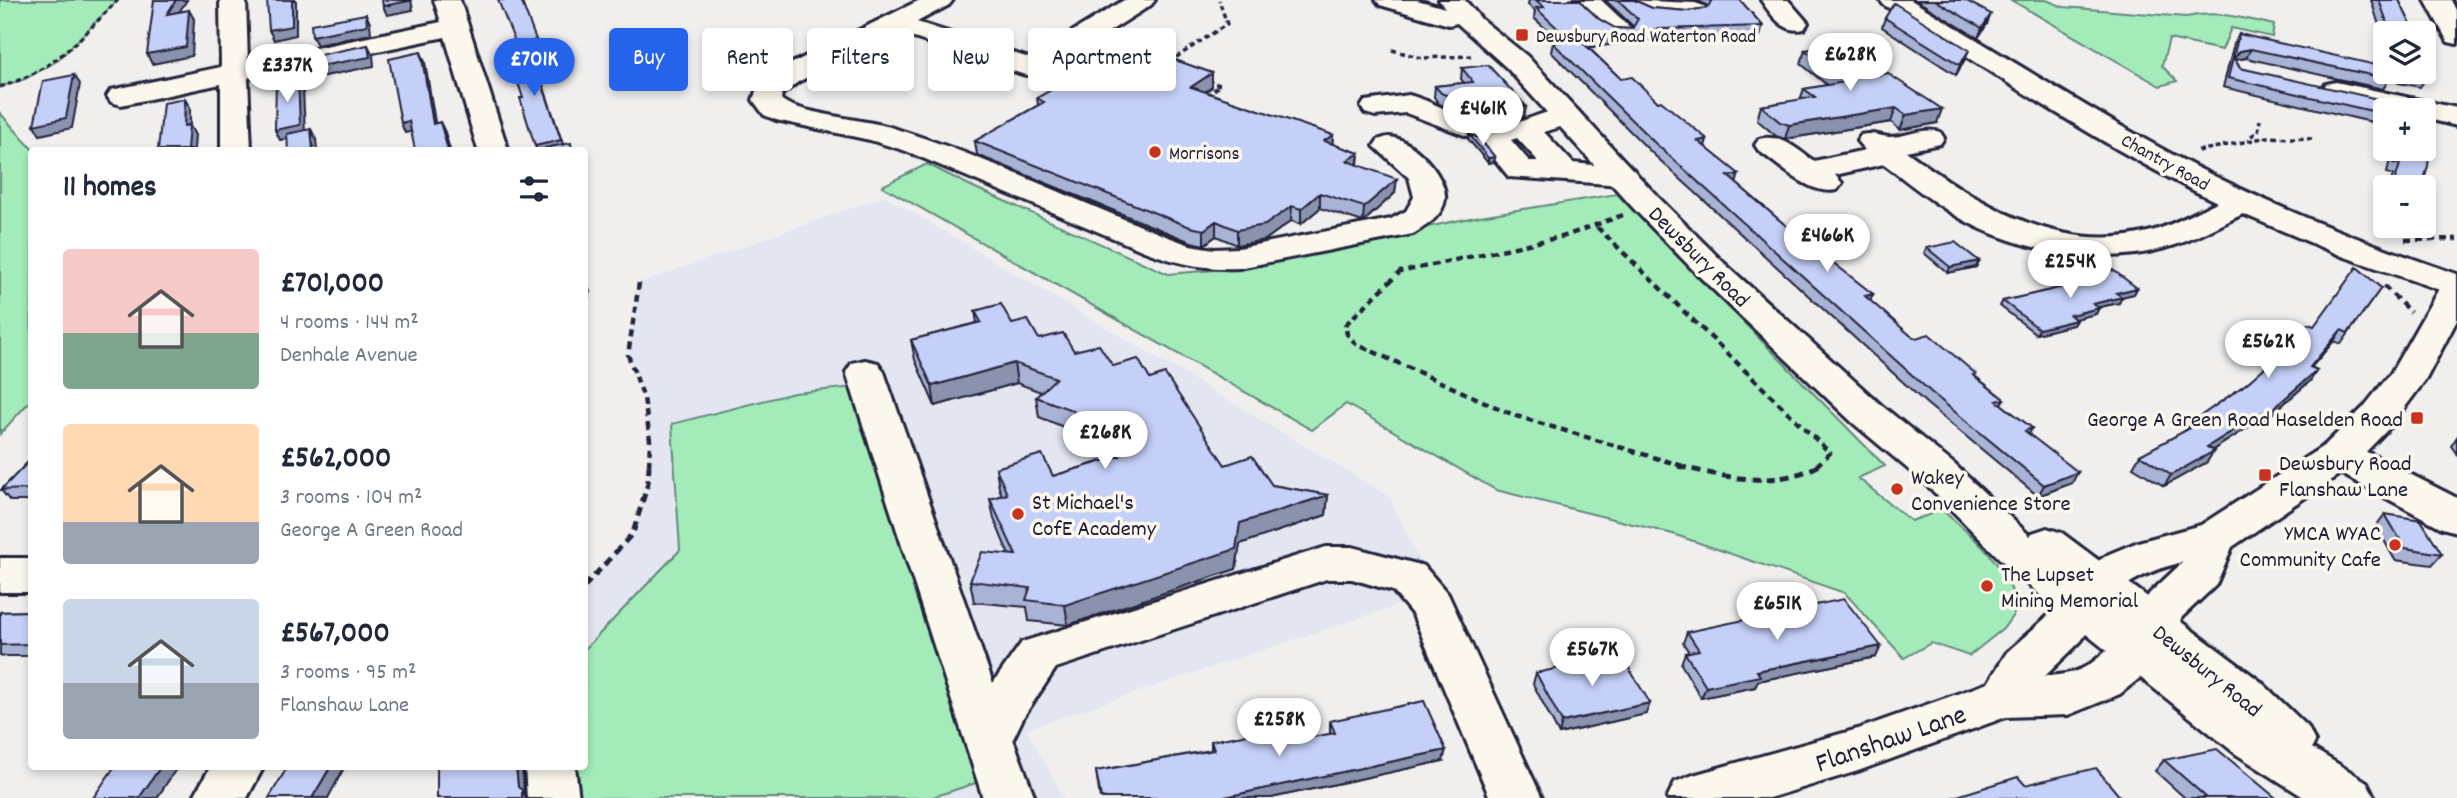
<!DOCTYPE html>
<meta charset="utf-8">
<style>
body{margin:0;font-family:Dekko,sans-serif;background:#f2f2f3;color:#1f2937;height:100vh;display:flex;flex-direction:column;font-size:26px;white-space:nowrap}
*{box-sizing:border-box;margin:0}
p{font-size:23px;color:#747a83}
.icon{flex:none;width:38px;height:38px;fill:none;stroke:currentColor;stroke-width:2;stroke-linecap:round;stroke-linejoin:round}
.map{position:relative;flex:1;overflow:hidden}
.panel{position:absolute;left:28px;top:147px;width:560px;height:623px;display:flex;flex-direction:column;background:#fff;border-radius:7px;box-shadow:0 4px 10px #0003}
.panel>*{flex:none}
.hud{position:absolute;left:609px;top:28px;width:665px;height:63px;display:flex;gap:14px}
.tools{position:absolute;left:2373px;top:21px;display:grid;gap:14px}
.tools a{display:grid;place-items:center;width:63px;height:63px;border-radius:7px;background:#fff;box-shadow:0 4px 10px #0003;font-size:35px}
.price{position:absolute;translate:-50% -60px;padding:0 16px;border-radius:24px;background:#fff;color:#222;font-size:23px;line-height:46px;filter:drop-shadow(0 2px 4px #0008)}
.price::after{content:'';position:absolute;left:50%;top:42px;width:21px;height:16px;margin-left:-10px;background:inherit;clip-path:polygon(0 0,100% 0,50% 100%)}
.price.current{background:#2563eb;color:#fff}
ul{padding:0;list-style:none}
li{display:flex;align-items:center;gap:21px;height:175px;padding:0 35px}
li span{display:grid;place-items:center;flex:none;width:196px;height:140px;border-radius:7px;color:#555}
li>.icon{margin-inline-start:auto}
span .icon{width:84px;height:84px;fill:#fffc;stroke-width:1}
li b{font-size:30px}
h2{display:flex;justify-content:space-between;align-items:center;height:84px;padding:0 35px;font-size:30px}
.chip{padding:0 24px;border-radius:7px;background:#fff;box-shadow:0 4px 10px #0003;font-size:24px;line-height:63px}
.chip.current{background:#2563eb;color:#fff}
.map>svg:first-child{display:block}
</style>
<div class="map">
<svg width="2457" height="798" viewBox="0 0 2457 798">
<rect width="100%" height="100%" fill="#f0efee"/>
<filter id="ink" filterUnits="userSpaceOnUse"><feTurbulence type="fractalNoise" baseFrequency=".0143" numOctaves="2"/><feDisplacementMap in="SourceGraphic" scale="14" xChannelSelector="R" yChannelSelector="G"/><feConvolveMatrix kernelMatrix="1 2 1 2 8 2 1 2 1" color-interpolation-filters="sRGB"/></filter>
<g filter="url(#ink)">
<path fill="#e3e6f1" d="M885,196L1389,496L1435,593L1026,729L1064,798H553L584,766L585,587L633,533L648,483L650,440L644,398L628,355L639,283Z"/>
<path fill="#a3ecba" stroke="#62877a" stroke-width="2" d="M0,0H118L57,61L25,79L0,87Z
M2011,0H2046L2064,7L2186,17C2216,10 2245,18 2274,25L2272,37L2231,28L2222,50L2169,39L2162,66L2177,81L2160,86Z
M0,113L33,150L31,400L0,434Z
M927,164L971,186L1168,274L1226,269L1480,216L1617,194L1885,466L1858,478L1911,521L1942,510C1977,540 2005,562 2018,608L2003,629L1969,656L1931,643L1904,658L1845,593L1673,534L1496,490L1346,404L1312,430L882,186Z
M856,387L991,778L930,798H571L569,767L584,766L585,649L680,550L672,424L794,393Z"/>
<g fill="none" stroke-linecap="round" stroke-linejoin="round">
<g stroke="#22223b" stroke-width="6">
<path id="minor" d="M220,0H246L248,62L441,22L434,0H460L508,150H478L445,37L248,78L251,150H221V84L121,105L111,102L107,96L111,90L221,67Z
M920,0H953L949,5L917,22L1029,58L1124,0H1155L1151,5L1042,74L1032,76L1022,74L896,32L798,82L782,94L781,99C794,113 867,120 890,127C992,158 1089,208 1190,245L1214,249L1239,248L1391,219L1406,211L1414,197L1409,178L1374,146L1378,140C1382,139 1385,137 1389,137C1411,137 1448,177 1445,199C1443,216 1426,226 1413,234L1239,268C1205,270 1176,263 1144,251L906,151L870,140L776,120L764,115L753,100L758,85L778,70Z
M1573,0H1601L1634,31L1630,37C1609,42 1585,17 1573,0Z
M1625,0L1695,3L1704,6L1708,11L1704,16C1681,22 1640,21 1625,0Z
M1761,0H1788L1808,23L1804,29C1784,34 1772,16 1761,0Z
M1880,0H1911C2005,56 2098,116 2196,167C2280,210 2368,244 2457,274V296L2342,256L2243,214C2218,226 2192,241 2165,248C2104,265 2033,253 1977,227C1943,211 1913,186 1884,164L1835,175L1842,183L1837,190C1810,196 1781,166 1759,151L1755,145L1759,139C1781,133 1796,149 1814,161L1865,150L1857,141L1861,135C1873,132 1879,136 1889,137C1907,137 1922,127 1940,132L1944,138L1940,144L1906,151C1976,202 2057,255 2148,232C2172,226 2195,212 2217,202C2101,146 1994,73 1884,5Z
M2336,82L2457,108V126L2424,118V110H2388L2326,96L2322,90L2326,84Z
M1409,95C1435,102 1467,122 1492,125C1521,129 1549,103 1577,110L1582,116L1577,122L1544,132L1573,163L1633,169L1638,176L1633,183L1622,185L1509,177L1480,141L1406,113L1375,116L1365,113L1361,107L1365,101ZM1517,138L1538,161H1529L1511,140Z
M865,360L878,363L884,372L993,683L1022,642L1326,547H1352L1424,566L1448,594L1542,798H1490L1413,615L1393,591L1352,579H1327L1056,668L1024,716L1013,739L1035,798H983L846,372L852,363Z
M2339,441L2353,445L2457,498V532L2442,528L2325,465L2319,455L2325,445Z
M0,558H32V592H0Z
M2082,588L2098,594L2105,606L2081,641L2045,676C2060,675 2073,674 2087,666C2114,649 2122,625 2158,637L2164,650L2158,663L2120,694L2068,715L2006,717L1858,771L1769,798H1667L1675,782L1693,775L1858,729L1988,683L2007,652L2049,615L2066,594Z
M211,766H264L247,798H193Z
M525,766H575L579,798H527Z"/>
</g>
<g stroke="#22223b" stroke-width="6">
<path id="major" d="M2425,0H2451L2457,12V44L2448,42Z
M2457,277V320L2426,379L2391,426L2353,465L2232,547L2216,585L2182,617L2158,663L2141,669L2124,663L2118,650L2137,611L2150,593L2183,562C2159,568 2131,578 2114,596C2108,602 2105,614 2098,619C2087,626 2077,622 2066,618L2059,606L2083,571L2109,554L2138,542L2201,525L2325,445L2363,408L2391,373L2440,287L2445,280Z"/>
</g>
<g stroke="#22223b" stroke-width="6">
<path id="highway" d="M1376,0H1417L1445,8L1439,0H1465L1481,19L1527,56L1658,197L1724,263L1881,405L1954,464L2030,536L2032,533L2047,528L2062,533L2260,681L2308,727L2315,742L2312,748L2367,782L2375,798H2305L2236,754L2066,618L2000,559L1926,484L1853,423L1700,277L1636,211L1507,68L1457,23L1449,25L1380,5Z"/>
</g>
<path stroke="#22223b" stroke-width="3.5" stroke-dasharray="5 3.5" stroke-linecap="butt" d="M1392,50L1422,58L1471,56
M1169,62L1227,24L1219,0
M1207,81L1220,85L1207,96
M0,87C57,69 77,41 118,0
M2251,136L2258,132L2260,120
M2198,151L2268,137L2314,139"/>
<path stroke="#22223b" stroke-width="4.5" stroke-dasharray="7 5" stroke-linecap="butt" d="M1623,215L1565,236L1400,272L1345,325L1347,334L1356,344L1516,416L1686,467
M1597,227L1830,453L1815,467
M2405,240L2457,239
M639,283L628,355L644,398L650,440L649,467
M2384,286L2410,312"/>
<path stroke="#22223b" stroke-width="5" stroke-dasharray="9 6" stroke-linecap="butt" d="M1678,466C1725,477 1773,489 1818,466
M584,587L633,533L648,483L649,466"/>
<use href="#minor" fill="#fbf7ec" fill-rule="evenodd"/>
<use href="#major" fill="#fbf7ec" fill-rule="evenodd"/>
<use href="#highway" fill="#fbf7ec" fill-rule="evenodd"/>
</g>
<path fill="#a9b3d5" stroke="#22223b" stroke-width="2" d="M1529,0H1580L1584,5L1599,19L1615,28L1632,29L1634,27L1605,0H1634L1652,8L1687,11L1707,8L1708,7L1705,4L1695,0H1686H1740L1763,26L1760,36L1657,39L1588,47L1621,79L1658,102L1707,139L1705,146L1736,183L1819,254L1873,294L1870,301L1911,336L1975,376L2004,399L2001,404L2032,428L2029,434L2072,483L2038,496L1927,404L1652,153L1551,52L1553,43L1560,42L1534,18L1535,11L1528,5Z
M1916,0H1965L1987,24L1978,38Z
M2371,0H2399L2415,33H2385V44Z
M1885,18L1965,59L1956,75L1882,27Z
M2239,34L2389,79L2383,89L2246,58L2235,60L2240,68L2385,110V116L2380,124L2223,87L2234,44Z
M1805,50L1937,123L1900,130L1891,122L1785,139L1776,136L1757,120L1761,106L1800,100L1804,89L1827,85L1801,64Z
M1155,53L1212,73V87L1205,92L1333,135L1332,144L1359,153L1358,165L1395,193L1363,222L1320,208L1301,224L1291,221L1265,240L1237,245L1216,236L1204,245L1191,242L977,155L975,141L1038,105L1037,98L1084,71H1080L1078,57Z
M1462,68L1526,106L1524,117L1492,122L1452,109L1439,104L1434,97L1435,86L1464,83L1461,79Z
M2395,72H2424L2426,78L2420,87L2398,83Z
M1469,134L1495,157L1494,162L1488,163L1468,139Z
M2392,149H2424L2422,187H2389L2393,175L2387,173Z
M2385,199V225H2377Z
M1927,248L1979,261L1976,267L1948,273L1924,253Z
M2083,277L2137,288L2134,294L2121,297L2119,303L2098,307L2096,314L2074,319L2076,320L2073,325L2036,334L2000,306L2003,301L2081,283Z
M2381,288L2341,344L2334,341L2311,367L2317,370L2310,381L2259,425L2255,423L2213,450L2207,462L2164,486L2133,467L2140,455L2184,432L2188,425L2246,384L2314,326Z
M975,311L1012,324L1039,339L1150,379L1225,465L1272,485L1328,495L1326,515L1240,544L1236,569L1068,625L1029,621L1027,607L974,602L970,581L1009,555L994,519L990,499L1002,495L999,488L996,468L1053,476L1105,460L1074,431L1039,417L1036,397L1041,392L1017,383L935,406L915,360L911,340L977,323Z
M2457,437V454L2451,446Z
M32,458V501H10L1,490Z
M2385,514L2442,554L2432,565L2395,560L2376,526Z
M32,611V656H0V612Z
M1687,632L1876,657L1758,681L1755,687L1701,698L1681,664L1685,653L1689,652L1683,643Z
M1536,673L1650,703L1646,714L1559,734L1533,684Z
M1330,721L1443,761L1271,798H1100L1096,771L1211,750V741L1284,742L1330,734Z
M2164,760L2276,798H2185L2155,771Z"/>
<path fill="#8a92ae" stroke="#22223b" stroke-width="2" d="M176,0H187L172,23L167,14Z
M292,0H296V35L274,40L269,30Z
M411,0L413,10L387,15L383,6Z
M189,10L194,19L192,56L152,64L147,54Z
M366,14L370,23L371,34L317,45L312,36Z
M1991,14L1987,24L1978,38L1982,28Z
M1660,29L1657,39L1568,50L1570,40Z
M536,40L540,49L532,52L565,150H537L535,146L521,57L517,47Z
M368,45L373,55L374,66L320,77L315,67Z
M2251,49L2246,58L2234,60V58L2240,51Z
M1969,50L1965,59L1956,75L1960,65Z
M421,52L425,62L437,134L433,124Z
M1212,73V87L1191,101V87Z
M74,75L80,84L72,128L40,135L34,125Z
M298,78L303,87L305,135L280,140L275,130Z
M185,99L190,108V126L195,135L194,150H187L184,126Z
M1526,106L1524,117L1492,122L1494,111Z
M1896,108L1891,122L1785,139L1789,125Z
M1942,109L1937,123L1900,130L1906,115Z
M409,121L413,131L405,133L401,123Z
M440,122L445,132L450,150H448Z
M311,129L316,139L317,150H313Z
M1333,135L1332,149L1324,141Z
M1707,139L1704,149L1698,141Z
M1359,153L1357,167L1347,161Z
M1495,157L1494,162L1488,163V158Z
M1739,174L1736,184L1728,176Z
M1397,179L1395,193L1363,222L1364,207Z
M1320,193V208L1301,224V209Z
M584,196L587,207L584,208Z
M1292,206L1291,221L1265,240L1237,245V230Z
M1216,221V236L1204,245V230Z
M1979,261L1976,267L1948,273L1950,267Z
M586,281L590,292L584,316V287Z
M2137,288L2134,294L2113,299L2116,293Z
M1873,294L1868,305L1865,296Z
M2122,297L2119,303L2090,309L2093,304Z
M2099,308L2096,314L2067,321L2070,315Z
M2076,320L2073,325L2036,334L2039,329Z
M2341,330L2334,341L2302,378L2310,367Z
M1014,363L1017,383L935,406L932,386Z
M2317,370L2310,381L2259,425L2267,414Z
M2263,412L2255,423L2200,458L2207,447Z
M2214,451L2207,462L2164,486L2171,475Z
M2078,472L2072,483L2038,496L2044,485Z
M1328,495L1326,515L1240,544L1236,569L1068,625L1065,605L1240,523Z
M1881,646L1876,657L1758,681L1755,687L1701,698L1706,687L1757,671Z
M1650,703L1646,714L1559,734L1562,722Z
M1446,750L1443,761L1271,798H1220Z
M161,766H178L157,798H139Z
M331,766H345L328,798H312Z
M516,766H522L524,794L527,798H522L518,787Z"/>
<path fill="#c5d0f8" stroke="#22223b" stroke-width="2" d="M154,0H176L167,14L189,10L186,47L147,54Z
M267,0H292V26L269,30Z
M382,0H409V1L383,6Z
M498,0H521L536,40L517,47Z
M1536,0H1580L1584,5L1599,19L1615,28L1632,29L1638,19L1618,0H1634L1652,8L1687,11L1707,8L1712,0H1740L1763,26L1660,29L1570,40L1536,8L1544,7Z
M1935,0H1965L1991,14L1982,28Z
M2379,0H2399L2415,33H2391Z
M1894,3L1969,50L1960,65L1885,18Z
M366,14L367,25L312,36L311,24Z
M2239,34L2385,67V72H2389V79L2251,49L2240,51L2234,58L2240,68L2387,101L2385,114L2228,78Z
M1149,39L1155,53L1212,73L1191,87L1333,135L1324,141L1359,153L1347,161L1397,179L1364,207L1320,193L1301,209L1292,206L1265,225L1237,230L1216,221L1204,230L1190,227L975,141L1044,102L1037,98L1104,60L1078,57V47Z
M1580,40L1621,79L1632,77L1658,102L1661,101L1707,139L1698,141L1739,174L1728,176L1819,254H1822L1873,294L1865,296L1911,336L1916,338L1929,334L1976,374L1973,375L2004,399L1997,401L2032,428L2025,431L2078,472L2044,485L1932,393L1655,143L1553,43Z
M368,45L370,57L315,67L314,56Z
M1838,45L1880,75L1887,73L1942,109L1906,115L1896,108L1789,125L1780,122L1761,106L1815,97L1804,89L1845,82L1805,50Z
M530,47L561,140L535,146L520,98H523L508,52Z
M421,52L433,124L440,122L448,150H415L409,121L401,123L389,59Z
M2424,52L2426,78L2404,73V72H2424Z
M1488,65L1526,106L1494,111L1453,98L1441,93L1435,86L1473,82L1462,68Z
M74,75L66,118L34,125L43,81Z
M298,78L300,125L275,130L276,82Z
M185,99L184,126L189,125L187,150H158L163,103Z
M2424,121L2432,124L2428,166L2422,187H2393L2400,164L2393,163L2396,149H2424Z
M311,129L313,150H288L287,134Z
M1469,134L1479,138L1495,157L1488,158Z
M571,143L572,150H546L545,148Z
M1955,242L1979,261L1950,267L1927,248Z
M2357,267L2381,288L2348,333L2341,330L2310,367L2317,370L2267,414L2263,412L2207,447L2214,451L2171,475L2140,455L2192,427L2188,425L2246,384L2280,354L2308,324L2314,326Z
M2113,270L2137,288L2116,293L2122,297L2093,304L2099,308L2070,315L2076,320L2039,329L2003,301L2089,281L2083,277Z
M1001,304L1012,324L1028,320L1039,339L1063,333L1074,351L1099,345L1113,366L1138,359L1150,379L1165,374L1225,465L1252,456L1272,485L1328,495L1240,523L1236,549L1065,605L1026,600L1030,588L970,581L982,552L1016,555L990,499L1007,494L996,468L1042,454L1053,476L1120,456L1072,410L1036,397L1056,378L1014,363L932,386L911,340L981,322L975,311Z
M32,458V489L1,490Z
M2385,514L2421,520L2442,554L2405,548Z
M1844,599L1881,646L1757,671L1760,676L1706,687L1685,653L1699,650L1687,632Z
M32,611V644L0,645V612Z
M1621,655L1650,703L1562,722L1536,673Z
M1424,701L1446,750L1220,798H1101L1096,771L1214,750L1211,741L1280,728L1284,742L1335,733L1330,721Z
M2217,749L2276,798H2207L2164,760Z
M115,766H161L139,798H93Z
M288,766H331L312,798H269Z
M437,766H516L518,787L522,790V798H437Z
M2096,768L2121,798H1951L2018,777L2025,785Z"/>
</g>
<g fill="#c8321e" stroke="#fbf7ec" stroke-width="2.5">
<rect x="1515" y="28" width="14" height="14" rx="3.5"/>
<circle cx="1155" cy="152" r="7"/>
<rect x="2410" y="411" width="14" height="14" rx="3.5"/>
<rect x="2258" y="468" width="14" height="14" rx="3.5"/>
<circle cx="1897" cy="489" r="7"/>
<circle cx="1018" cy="514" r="7"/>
<circle cx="2395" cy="545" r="7"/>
<circle cx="1987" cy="586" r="7"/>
</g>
<g text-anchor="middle" stroke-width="7" stroke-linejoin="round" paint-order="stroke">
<g font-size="19" fill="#22223b" stroke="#fbf7ec" text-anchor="start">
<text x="1536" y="42">Dewsbury Road Waterton Road</text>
<text x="1169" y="159">Morrisons</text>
</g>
<g font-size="19" fill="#22223b" stroke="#fbf7ec">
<text transform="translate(2166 161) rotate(29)" y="7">Chantry Road</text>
</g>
<g font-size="23" fill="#22223b" stroke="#fbf7ec">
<text transform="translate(1700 256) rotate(45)" y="8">Dewsbury Road</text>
<text transform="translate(2208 670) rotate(39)" y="8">Dewsbury Road</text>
</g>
<g font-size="23" fill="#22223b" stroke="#fbf7ec" text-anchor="start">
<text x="2403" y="426" text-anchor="end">George A Green Road Haselden Road</text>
<text x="2279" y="470">Dewsbury Road<tspan x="2279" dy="26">Flanshaw Lane</tspan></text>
<text x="1911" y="484">Wakey<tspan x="1911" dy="26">Convenience Store</tspan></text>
<text x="1032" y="509">St Michael's<tspan x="1032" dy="26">CofE Academy</tspan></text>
<text x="2381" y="540" text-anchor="end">YMCA WYAC<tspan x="2381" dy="26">Community Cafe</tspan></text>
<text x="2001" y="581">The Lupset<tspan x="2001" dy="26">Mining Memorial</tspan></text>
</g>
<g font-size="28" fill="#22223b" stroke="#fbf7ec">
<text transform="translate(1890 737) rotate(-19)" y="10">Flanshaw Lane</text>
</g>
</g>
</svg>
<div class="tools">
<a><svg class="icon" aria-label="layers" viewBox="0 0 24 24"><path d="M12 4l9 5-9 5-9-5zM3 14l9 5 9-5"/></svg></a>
<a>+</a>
<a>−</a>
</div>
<b class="price" style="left:1850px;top:93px">£628K</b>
<b class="price current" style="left:534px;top:98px">£701K</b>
<b class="price" style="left:287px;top:104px">£337K</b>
<b class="price" style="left:1483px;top:147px">£461K</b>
<b class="price" style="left:1827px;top:274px">£466K</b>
<b class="price" style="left:2070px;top:300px">£254K</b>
<b class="price" style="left:2268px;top:380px">£562K</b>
<b class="price" style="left:1105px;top:471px">£268K</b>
<b class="price" style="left:1777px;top:642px">£651K</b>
<b class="price" style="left:1592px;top:688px">£567K</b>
<b class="price" style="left:1279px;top:758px">£258K</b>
<div class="hud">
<a class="chip current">Buy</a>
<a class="chip">Rent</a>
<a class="chip">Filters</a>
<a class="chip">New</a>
<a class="chip">Apartment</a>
</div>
<section class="panel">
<h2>11 homes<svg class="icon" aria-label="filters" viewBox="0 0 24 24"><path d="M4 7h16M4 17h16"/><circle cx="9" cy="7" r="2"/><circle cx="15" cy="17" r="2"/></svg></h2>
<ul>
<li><span style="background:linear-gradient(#f6c9c9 60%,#7fa58c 0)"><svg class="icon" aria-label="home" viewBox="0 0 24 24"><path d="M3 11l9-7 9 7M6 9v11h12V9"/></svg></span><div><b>£701,000</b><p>4 rooms · 144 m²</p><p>Denhale Avenue</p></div></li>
<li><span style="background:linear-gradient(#ffd9b3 70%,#9aa5b1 0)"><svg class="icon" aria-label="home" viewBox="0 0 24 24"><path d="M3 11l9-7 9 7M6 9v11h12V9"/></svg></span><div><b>£562,000</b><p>3 rooms · 104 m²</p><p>George A Green Road</p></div></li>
<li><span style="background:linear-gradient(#c9d6e8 60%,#9aa5b1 0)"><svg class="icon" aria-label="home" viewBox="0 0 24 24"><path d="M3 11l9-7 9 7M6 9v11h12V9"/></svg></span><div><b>£567,000</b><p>3 rooms · 95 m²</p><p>Flanshaw Lane</p></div></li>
</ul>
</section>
</div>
